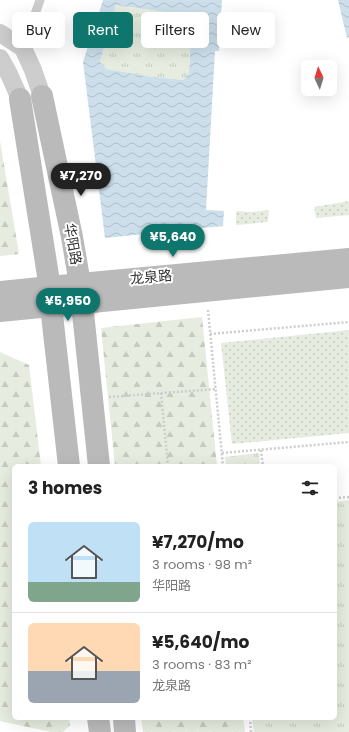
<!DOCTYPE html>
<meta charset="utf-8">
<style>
body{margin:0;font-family:Poppins,"Noto Sans SC",sans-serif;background:#f2f2f2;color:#222;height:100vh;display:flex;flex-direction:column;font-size:15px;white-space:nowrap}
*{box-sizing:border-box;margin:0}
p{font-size:13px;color:#767676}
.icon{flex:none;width:22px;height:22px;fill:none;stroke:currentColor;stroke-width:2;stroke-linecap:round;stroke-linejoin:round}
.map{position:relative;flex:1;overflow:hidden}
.details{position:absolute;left:12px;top:464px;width:325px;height:256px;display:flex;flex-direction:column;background:#fff;border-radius:6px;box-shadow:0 4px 16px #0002}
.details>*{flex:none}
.top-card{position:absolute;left:12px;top:12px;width:325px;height:36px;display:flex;gap:8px}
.needle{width:26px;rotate:356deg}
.controls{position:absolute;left:301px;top:60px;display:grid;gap:8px}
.controls a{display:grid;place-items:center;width:36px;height:36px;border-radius:6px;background:#fff;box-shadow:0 4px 16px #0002;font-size:20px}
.price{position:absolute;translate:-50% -34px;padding:0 9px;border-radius:14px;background:#0f766e;color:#fff;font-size:13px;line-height:26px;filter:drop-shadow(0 1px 2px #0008)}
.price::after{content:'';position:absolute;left:50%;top:24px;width:12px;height:9px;margin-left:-6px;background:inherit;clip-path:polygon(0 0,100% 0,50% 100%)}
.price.active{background:#222;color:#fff}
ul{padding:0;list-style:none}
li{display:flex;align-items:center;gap:12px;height:100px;padding:0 16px}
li+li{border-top:1px solid #e0e0e0}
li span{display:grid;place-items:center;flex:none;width:112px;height:80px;border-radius:6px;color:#555}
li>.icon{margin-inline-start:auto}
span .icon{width:48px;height:48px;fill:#fffc;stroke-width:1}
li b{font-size:17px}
h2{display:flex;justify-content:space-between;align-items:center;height:48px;padding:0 16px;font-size:17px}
.tag{padding:0 14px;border-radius:6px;background:#fff;box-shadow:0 4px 16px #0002;font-size:14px;line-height:36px}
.tag.active{background:#0f766e;color:#fff}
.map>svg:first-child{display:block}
</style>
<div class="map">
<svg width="349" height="732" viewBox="0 0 349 732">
<defs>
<pattern id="grass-tufts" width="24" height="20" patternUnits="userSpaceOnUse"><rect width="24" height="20" fill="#e6ecdf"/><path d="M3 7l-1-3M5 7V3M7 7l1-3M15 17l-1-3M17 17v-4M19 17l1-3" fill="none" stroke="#c6cbc0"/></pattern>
<pattern id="forest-firs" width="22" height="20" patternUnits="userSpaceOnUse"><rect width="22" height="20" fill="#e6ecdf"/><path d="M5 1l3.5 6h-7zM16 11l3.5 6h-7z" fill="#c6cbc0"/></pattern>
<pattern id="garden-dots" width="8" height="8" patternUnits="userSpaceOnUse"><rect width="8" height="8" fill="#e6ecdf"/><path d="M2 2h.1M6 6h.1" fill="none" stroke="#c6cbc0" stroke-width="1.8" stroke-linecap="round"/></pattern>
<pattern id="water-waves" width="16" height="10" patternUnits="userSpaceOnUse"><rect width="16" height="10" fill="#ccdfeb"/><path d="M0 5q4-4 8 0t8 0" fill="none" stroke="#b0c0ca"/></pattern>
</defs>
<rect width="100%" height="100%" fill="#fff"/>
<path fill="url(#grass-tufts)" d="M116,5L192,16L189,73L183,80L146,76L107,69L100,62Z
M259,453L260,466H226L225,457Z
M349,500V732H254L252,718H335V502Z"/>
<path fill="url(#forest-firs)" d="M0,141L19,254L0,256Z
M202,317L217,466H115L101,328Z
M0,352L29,365L41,466H14V718H69L70,725L63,732H51L0,721Z
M141,718H243L245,732H143Z"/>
<path fill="url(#garden-dots)" d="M349,201V215L316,218L314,207Z
M269,210L268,222L236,225V211L252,212Z
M349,330V433L232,444L221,343Z"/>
<path fill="url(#water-waves)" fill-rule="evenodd" d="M103,0H222L219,51H215L206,210L224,211L223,226L105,238L83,62ZM116,5L192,16L189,73L183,80L146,76L107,69L100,62Z
M338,0H349V37L347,38Z"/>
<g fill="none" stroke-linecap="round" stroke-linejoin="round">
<path stroke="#cdcdcd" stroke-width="2.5" stroke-dasharray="2 2" stroke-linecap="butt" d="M208,310L223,466
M210,334L349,322
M161,393L168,466
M109,397L216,389
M261,450L263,466
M222,453L349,442
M335,498L349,497
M250,718L251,732"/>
<path stroke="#cdcdcd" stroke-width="9" d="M23,48L40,0"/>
<path stroke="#cdcdcd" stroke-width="18" d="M0,33L23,48L33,70L42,96
M0,58L9,74L20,99"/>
<path stroke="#bababa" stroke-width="22" d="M42,96L72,237L80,284L99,466
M20,99L50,288L51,306L69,466
M0,292L80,284L349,259
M0,311L349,277
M98,718L100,732
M124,718L125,732"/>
</g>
<g text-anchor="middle" stroke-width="4" stroke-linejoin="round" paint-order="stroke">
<g font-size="14" fill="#303030" stroke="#fff">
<text transform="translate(73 244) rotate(80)" y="5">华阳路</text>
<text transform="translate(151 277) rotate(-5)" y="5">龙泉路</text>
</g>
</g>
</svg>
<div class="controls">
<a><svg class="needle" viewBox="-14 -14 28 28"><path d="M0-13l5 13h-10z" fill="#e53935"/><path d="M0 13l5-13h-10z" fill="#767676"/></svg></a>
</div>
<b class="price active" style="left:81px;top:197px">¥7,270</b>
<b class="price" style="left:173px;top:258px">¥5,640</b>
<b class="price" style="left:68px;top:322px">¥5,950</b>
<div class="top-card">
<a class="tag">Buy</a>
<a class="tag active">Rent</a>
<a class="tag">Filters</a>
<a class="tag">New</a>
</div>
<section class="details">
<h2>3 homes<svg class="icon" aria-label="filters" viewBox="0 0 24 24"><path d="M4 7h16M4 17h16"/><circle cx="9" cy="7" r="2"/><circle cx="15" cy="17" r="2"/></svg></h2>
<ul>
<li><span style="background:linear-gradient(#bfe0f5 75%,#7fa58c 0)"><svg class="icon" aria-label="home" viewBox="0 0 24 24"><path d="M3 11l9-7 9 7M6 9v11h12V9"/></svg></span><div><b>¥7,270/mo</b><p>3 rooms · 98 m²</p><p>华阳路</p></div></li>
<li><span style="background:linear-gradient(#ffd9b3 60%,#9aa5b1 0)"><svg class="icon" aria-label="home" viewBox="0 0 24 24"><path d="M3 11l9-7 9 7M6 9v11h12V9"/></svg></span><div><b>¥5,640/mo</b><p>3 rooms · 83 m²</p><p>龙泉路</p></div></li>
</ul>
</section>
</div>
